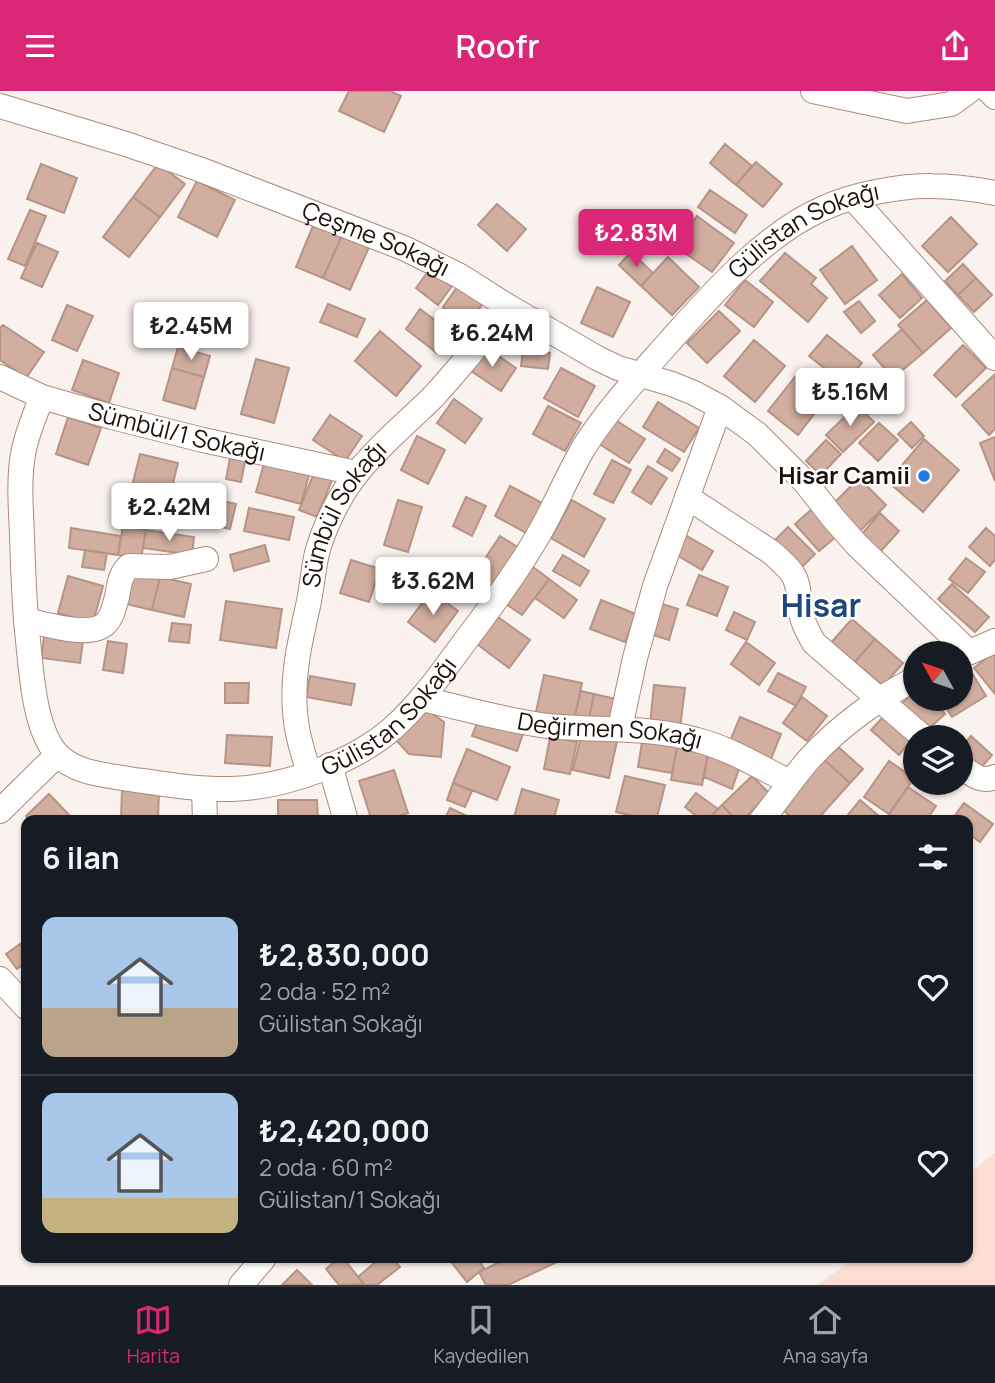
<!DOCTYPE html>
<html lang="tr">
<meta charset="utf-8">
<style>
body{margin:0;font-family:Manrope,sans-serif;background:#20242c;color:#f1f3f6;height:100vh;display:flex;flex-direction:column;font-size:26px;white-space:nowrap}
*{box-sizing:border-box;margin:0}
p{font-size:23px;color:#9ea1a6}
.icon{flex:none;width:38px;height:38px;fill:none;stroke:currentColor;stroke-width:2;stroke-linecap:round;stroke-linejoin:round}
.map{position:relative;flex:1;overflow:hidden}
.details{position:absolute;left:21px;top:724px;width:952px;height:448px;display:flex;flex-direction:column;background:#171b24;border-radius:14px;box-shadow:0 2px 5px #0004}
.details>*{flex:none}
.needle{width:46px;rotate:310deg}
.fabs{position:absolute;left:903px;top:550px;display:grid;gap:14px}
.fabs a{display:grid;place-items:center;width:70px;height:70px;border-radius:50%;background:#171b24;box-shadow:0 2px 5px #0004;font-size:35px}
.price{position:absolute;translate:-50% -60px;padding:0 16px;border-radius:7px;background:#fff;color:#222;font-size:23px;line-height:46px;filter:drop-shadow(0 2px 4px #0008)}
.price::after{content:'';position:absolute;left:50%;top:42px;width:21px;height:16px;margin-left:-10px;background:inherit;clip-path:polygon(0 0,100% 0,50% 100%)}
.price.on{background:#db2777;color:#fff}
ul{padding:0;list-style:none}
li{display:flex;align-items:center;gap:21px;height:175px;padding:0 21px}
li+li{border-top:2px solid #363941}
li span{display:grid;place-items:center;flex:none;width:196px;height:140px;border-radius:14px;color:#555}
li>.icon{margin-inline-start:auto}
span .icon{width:84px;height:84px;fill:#fffc;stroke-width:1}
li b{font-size:30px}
h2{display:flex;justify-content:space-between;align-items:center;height:84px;padding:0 21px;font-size:30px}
header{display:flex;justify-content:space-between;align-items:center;height:91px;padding:0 21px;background:#db2777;color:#fff;font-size:32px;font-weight:600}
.tabs{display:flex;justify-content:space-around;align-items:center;height:98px;border-top:2px solid #363941;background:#171b24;font-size:19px;color:#9ea1a6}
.tabs a{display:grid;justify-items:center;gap:4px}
.tabs .on{color:#db2777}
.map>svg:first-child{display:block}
</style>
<header><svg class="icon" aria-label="menu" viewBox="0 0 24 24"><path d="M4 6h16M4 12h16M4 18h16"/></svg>Roofr<svg class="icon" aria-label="share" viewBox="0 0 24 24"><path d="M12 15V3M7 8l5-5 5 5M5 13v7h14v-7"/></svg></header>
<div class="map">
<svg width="995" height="1194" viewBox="0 0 995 1194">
<rect width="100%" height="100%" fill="#faf2ef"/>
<path fill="#fcdfd2" d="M995,1062V1194H817L855,1167H968V1083Z"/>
<path fill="#d1ae9f" stroke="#b69485" stroke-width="2" d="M349,0H390L401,5L384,41L339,20Z
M725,53L752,75L736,94L710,72Z
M756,71L782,93L763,116L736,94Z
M41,73L77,87L64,122L27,108Z
M158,73L185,93L160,126L133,106Z
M197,90L235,109L217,146L178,126Z
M710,99L747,124L735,142L698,116Z
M133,106L160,126L129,166L103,146Z
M497,113L526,138L507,160L478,134Z
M30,119L46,125L25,175L8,168Z
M697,125L734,152L712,181L675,155Z
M951,126L977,153L948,181L922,155Z
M315,130L343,142L323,187L296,176Z
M343,142L370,154L350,199L323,187Z
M37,152L58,161L42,196L21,187Z
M852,155L877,189L845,213L820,179Z
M631,161L653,182L641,195L619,174Z
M785,162L816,187L811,193L827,207L808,231L760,190Z
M668,166L699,196L672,224L641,195Z
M963,173L976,187L958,204L945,190Z
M430,178L452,195L438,214L416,197Z
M902,183L922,207L900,227L879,204Z
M976,187L992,204L974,221L958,204Z
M745,189L773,211L754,236L725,214Z
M460,192L485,210L467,234L443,216Z
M597,196L630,211L613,246L581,232Z
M927,209L951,237L923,262L898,234Z
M859,210L875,230L861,242L844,221Z
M328,213L365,228L357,246L320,231Z
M67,214L93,225L77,260L52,249Z
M420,218L452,242L437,262L406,238Z
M719,220L740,240L707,272L687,252Z
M3,234L44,261L26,287L0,269V237Z
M902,238L923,262L893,287L873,264Z
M380,240L421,275L396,305L355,270Z
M827,244L862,272L845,293L809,265Z
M754,249L785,275L755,311L724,285Z
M963,254L986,277L956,306L934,284Z
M484,255L516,277L501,300L468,278Z
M178,256L210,265L204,286L172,277Z
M523,259L550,262L548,278L521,275Z
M256,268L289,277L274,332L241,323Z
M83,269L119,282L109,312L72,299Z
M172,277L204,286L195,318L163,309Z
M561,277L595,295L578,326L544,307Z
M995,283V338L989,344L962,314Z
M795,286L825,309L798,344L768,320Z
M454,308L482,328L465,352L437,332Z
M658,311L699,337L684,361L643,336Z
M857,314L874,331L843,361L826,344Z
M548,315L581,332L565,360L533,343Z
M330,324L362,345L345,370L313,349Z
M68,326L101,337L88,374L56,363Z
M614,328L645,348L629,372L599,353Z
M911,331L924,345L912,357L898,343Z
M879,332L898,349L878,370L859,352Z
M417,345L445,359L428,393L401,379Z
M995,346V390L980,352Z
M924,348L959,379L923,421L888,391Z
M826,349L841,363L821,384L806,370Z
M665,358L680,368L672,380L657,371Z
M140,363L178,372L163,433L125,424Z
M230,367L245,370L241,391L226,388Z
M265,369L310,381L301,413L256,401Z
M612,369L631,379L613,412L594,403Z
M648,375L667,387L651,413L632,401Z
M314,382L332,389L317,426L299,419Z
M859,387L886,414L860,440L833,413Z
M510,395L544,413L528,443L495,425Z
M196,404L236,413L230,438L190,429Z
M466,406L486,415L472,445L453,435Z
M398,409L422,416L408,461L384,454Z
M572,409L605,428L584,466L551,447Z
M249,417L294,426L289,449L244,440Z
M813,417L838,444L819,460L795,433Z
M880,422L899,440L880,461L861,444Z
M123,435L146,439L141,468L118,464Z
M788,436L815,463L800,478L773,451Z
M71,437L121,445L118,464L69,457Z
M986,437L995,445V469L990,475L969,456Z
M146,439L194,446L192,464L143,457Z
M500,445L519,457L493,497L474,484Z
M687,445L713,460L702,479L675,463Z
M265,454L269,470L234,480L230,464Z
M85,459L107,462L104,479L82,476Z
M563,464L589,480L580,495L553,480Z
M966,467L985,481L968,502L949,488Z
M351,469L380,478L369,511L340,502Z
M533,476L549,488L522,524L506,513Z
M130,479L160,486L152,519L122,512Z
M699,484L728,496L717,525L687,514Z
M68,485L103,495L93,532L58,522Z
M160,486L191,493L184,526L152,519Z
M549,488L577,509L564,527L535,507Z
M952,493L989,526L975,541L938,508Z
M431,500L458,520L435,551L408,531Z
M601,509L636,523L625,551L590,538Z
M226,510L282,518L276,557L220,549Z
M659,512L678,518L669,549L650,543Z
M734,521L755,531L747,549L726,539Z
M498,526L530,549L509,577L477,553Z
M852,528L875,548L852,574L829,554Z
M172,532L191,534L189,552L169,550Z
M45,538L84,543L80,572L41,567Z
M875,548L903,572L883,595L855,571Z
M108,550L127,553L123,582L103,579Z
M746,551L775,572L759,594L731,573Z
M994,561L995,563V603L974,577Z
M964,569L986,605L952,626L940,607H961V572Z
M778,582L806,596L796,615L768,600Z
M544,584L582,592L574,630L536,621Z
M310,585L355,593L351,614L306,606Z
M225,592H249L248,612H225Z
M654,594L685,597L680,638L650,634Z
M581,600L594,603L589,627L575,624Z
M915,600V607H931L945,623L924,642L899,615Z
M594,603L616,608L611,632L589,627Z
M802,606L827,625L807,650L783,632Z
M423,616L444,631L441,666L409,663L393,646Z
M888,621L915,645L899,664L871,639Z
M480,625L524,640L517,660L472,645Z
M740,626L781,643L771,668L730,650Z
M582,641L617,650L609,687L573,679Z
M227,644L272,646L270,675L225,672Z
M643,645L678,651L672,682L638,676Z
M971,645L992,664L979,679L961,664V657Z
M550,646L577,651L570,683L544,678Z
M678,651L709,656L702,694L671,689Z
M835,653L863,678L850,692L822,667Z
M467,658L510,676L497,709L453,692Z
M708,663L740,675L732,698L704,686Z
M822,667L850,692L816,730H795L779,715Z
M889,670L914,687L889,723L864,706Z
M394,679L408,722L383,730H372L359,690Z
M625,685L665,694L656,730L616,721Z
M752,685L769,702L742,730H737L722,714Z
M453,692L472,700L465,716L447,709Z
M908,696L936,715L926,730H899L889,723Z
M522,698L559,709L553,730H513Z
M122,699L159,700L158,728L121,727Z
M696,702L718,718L706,730H703L685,716Z
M49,703L75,730H31L26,725Z
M278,709H317L318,730H278Z
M860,709L880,726L877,730H843Z
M964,712L993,733L980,751L968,742V730H951Z
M722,714L737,730H706Z
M450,717L477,730H444Z
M20,853L26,862V871L17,878L6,863Z
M339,1167H343L364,1193L339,1194L326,1178Z
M380,1167H393L400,1176L377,1194H364L358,1186Z
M448,1167H477L484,1177L467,1191Z
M508,1167H555L557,1171L508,1194H486L479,1181Z
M297,1179L312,1194H282Z"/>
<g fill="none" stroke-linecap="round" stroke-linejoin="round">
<g stroke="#ad8b7c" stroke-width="26">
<g id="street">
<path d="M813,0L907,20L951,13L969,0"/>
<path d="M989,0L995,6"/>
<path id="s1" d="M0,15L126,53L199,78L406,158L460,185L509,216L597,267L618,277L672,293L694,302L720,316L757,343L805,391L834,428L857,454L969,561"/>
<path d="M853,107L995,267"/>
<path id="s2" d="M0,286L42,306L112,326L203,349L356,382"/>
<path id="s3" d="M42,306C35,323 28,340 24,358C18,386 21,417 22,445C23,477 24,509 27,540C31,575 33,635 56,662C73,682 106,684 129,688C163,693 198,699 232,698C285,696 353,672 393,637C423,610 445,577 469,545C494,512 520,477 540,441C556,413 568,383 584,356C608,318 639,285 669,251C711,204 765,142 824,117C852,104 901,94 932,95C953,95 974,98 995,102"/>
<path d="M687,406L771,461C779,468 786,474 792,482C801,495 798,511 802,526C804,535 810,544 814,552L923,646"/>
<path d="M26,529C46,533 91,548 106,532C113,525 114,515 117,506C119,495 120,483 129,475L170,476L206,468"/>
<path d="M961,565L995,550"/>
<path id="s4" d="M422,608C464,617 506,630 548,635C598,640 649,635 697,649C729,657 761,677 790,691"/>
<path d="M620,637L635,567L655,495L720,316"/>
<path d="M330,674L346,730"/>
<path d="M961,675C971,683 981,692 995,686"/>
<path id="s5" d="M309,682C303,662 296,641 295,620C292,584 300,550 308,515C312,497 313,479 317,462C324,436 340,403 358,381C380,353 408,331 433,306C460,277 484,246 509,216"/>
<path d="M204,698L205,730"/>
<path d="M0,720L57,664"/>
<path d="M761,730C778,709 793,686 811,666C840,635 878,607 915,588"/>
<path d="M0,888L26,916"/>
<path d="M241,1194L264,1167"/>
</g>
</g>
<use href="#street" stroke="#fff" stroke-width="24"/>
</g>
<circle fill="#207be5" stroke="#fff" stroke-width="2.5" cx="924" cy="385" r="7"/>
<g text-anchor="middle" stroke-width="5" stroke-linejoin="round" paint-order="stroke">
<g font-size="24" fill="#1c100a" stroke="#fff">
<text dy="8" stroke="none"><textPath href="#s3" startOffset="1377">Gülistan Sokağı</textPath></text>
<text dy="8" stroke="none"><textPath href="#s1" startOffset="399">Çeşme Sokağı</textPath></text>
<text dy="8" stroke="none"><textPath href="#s2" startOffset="186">Sümbül/1 Sokağı</textPath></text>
<text dy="8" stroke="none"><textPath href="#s5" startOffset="270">Sümbül Sokağı</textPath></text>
<text dy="8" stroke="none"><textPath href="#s3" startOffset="726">Gülistan Sokağı</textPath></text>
<text dy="8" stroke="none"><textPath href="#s4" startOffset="191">Değirmen Sokağı</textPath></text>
</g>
<g font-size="24" font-weight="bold" fill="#1c100a" stroke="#fff" text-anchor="end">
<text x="910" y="393">Hisar Camii</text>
</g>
<g font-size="32" font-weight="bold" fill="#1e477c" stroke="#fff">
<text x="821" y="526">Hisar</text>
</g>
</g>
</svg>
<div class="fabs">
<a><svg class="needle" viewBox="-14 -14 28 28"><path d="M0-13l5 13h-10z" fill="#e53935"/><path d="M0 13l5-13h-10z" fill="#9ea1a6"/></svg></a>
<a><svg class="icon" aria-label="layers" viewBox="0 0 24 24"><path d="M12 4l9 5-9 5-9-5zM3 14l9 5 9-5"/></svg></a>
</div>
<b class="price on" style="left:636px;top:178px">₺2.83M</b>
<b class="price" style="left:191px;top:271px">₺2.45M</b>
<b class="price" style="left:492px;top:278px">₺6.24M</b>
<b class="price" style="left:850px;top:337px">₺5.16M</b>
<b class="price" style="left:169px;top:452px">₺2.42M</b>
<b class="price" style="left:433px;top:526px">₺3.62M</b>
<section class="details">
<h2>6 ilan<svg class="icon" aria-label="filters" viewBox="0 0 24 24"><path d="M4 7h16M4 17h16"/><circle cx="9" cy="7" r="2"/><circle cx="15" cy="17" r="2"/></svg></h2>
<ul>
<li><span style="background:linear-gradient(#a9c7e8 65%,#b9a48a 0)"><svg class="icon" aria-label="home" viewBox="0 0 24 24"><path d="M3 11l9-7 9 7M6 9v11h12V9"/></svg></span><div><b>₺2,830,000</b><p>2 oda · 52 m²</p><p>Gülistan Sokağı</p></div><svg class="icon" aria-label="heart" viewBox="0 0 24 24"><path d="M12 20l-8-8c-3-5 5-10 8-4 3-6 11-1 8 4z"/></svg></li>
<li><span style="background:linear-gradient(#a9c7e8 75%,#c2b280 0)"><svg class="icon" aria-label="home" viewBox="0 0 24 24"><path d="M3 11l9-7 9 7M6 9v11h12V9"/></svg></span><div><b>₺2,420,000</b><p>2 oda · 60 m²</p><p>Gülistan/1 Sokağı</p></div><svg class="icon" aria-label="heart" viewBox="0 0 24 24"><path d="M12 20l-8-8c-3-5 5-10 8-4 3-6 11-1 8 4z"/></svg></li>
</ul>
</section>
</div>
<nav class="tabs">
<a class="on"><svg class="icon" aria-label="map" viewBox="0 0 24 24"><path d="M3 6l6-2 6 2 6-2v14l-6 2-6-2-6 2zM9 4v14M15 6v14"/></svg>Harita</a>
<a><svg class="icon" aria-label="saved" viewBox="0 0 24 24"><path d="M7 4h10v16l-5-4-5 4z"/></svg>Kaydedilen</a>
<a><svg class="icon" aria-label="home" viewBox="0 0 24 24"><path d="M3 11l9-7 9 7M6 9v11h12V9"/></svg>Ana sayfa</a>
</nav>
